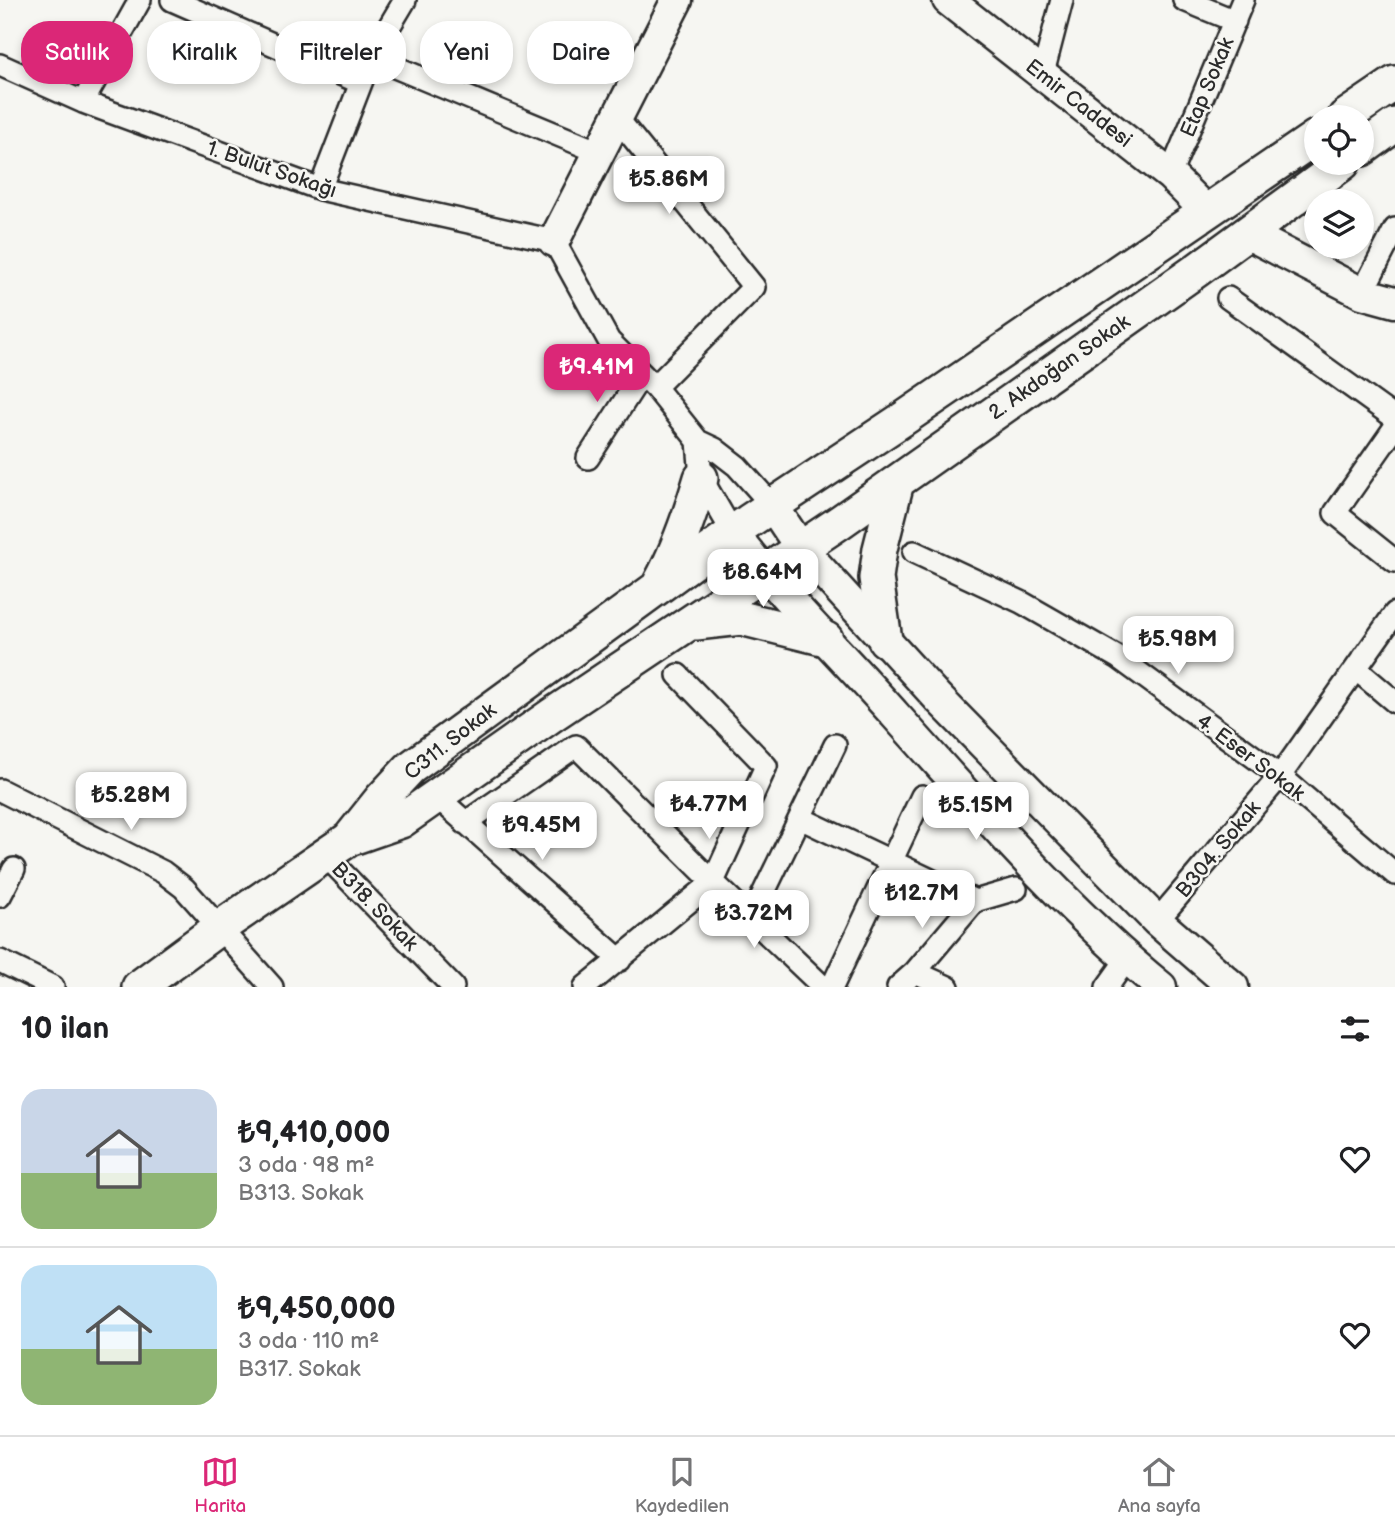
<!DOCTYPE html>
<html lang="tr">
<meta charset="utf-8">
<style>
body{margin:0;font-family:"Balsamiq Sans",sans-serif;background:#f2f2f2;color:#202124;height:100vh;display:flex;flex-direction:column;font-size:26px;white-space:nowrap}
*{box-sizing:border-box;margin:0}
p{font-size:23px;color:#757577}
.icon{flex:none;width:38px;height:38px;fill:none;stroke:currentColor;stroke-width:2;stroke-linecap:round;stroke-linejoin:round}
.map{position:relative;height:987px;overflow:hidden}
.sheet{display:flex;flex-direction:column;background:#fff;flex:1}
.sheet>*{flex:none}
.banner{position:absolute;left:21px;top:21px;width:700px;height:63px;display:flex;gap:14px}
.fabs{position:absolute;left:1304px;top:105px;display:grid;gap:14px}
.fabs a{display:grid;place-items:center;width:70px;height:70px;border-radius:50%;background:#fff;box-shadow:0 4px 10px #0003;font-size:35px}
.price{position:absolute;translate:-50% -60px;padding:0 16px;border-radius:14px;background:#fff;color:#222;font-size:23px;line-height:46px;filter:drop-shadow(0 2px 4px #0008)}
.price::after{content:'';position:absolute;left:50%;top:42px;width:21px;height:16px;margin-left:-10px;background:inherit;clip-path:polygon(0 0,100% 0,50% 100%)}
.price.active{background:#db2777;color:#fff}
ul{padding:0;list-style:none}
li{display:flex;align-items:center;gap:21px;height:175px;padding:0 21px}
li+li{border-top:2px solid #e0e0e0}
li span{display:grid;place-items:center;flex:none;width:196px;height:140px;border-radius:21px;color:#555}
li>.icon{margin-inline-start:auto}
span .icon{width:84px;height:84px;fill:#fffc;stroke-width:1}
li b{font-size:30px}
h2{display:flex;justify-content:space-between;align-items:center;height:84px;padding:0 21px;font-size:30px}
.tag{padding:0 24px;border-radius:28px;background:#fff;box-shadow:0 4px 10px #0003;font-size:24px;line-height:63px}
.tag.active{background:#db2777;color:#fff}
.dock{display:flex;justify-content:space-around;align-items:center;height:98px;border-top:2px solid #e0e0e0;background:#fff;font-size:19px;color:#757577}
.dock a{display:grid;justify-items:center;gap:4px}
.dock .active{color:#db2777}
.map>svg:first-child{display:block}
</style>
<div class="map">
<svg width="1395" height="987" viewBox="0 0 1395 987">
<rect width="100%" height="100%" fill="#f6f6f2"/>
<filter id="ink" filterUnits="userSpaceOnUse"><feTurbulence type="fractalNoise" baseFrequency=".0143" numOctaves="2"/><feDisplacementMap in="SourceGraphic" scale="14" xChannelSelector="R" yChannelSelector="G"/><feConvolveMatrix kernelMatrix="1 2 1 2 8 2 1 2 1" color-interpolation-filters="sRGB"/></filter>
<g filter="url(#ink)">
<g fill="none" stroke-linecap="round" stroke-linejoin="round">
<g stroke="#2b2b2b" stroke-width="26">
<path id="street" d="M172,0L361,83
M1184,0L1235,21
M371,57L599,152
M0,65L83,102L320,189L554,241L609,341L655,387L698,441L715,449L737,466L772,505
M1043,73L1062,0
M83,102L140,0
M617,118L754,287L655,387
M1170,175L1243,0
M320,189L371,57L405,0
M1362,293L1395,229
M1228,298L1395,418
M1395,427L1335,513L1395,561
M698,441L701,478L733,533
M588,458L642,374
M914,552L1021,602L1119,658L1280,776L1395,874
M1356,669L1395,702
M0,790L163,872L184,888L272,987
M436,796L620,960
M800,818L975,901L1016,889
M465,823L576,746L713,882L823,987
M326,856L453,987
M0,896L14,869
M751,919L835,745
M1157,921L1280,776L1395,613
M0,961L53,987
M915,972L948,987
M585,987L713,882L766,766L678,675
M832,987L922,796
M898,987L915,972L975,901
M1107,987L1127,959"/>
</g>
<g stroke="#2b2b2b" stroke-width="35">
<path id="secondary" d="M948,0L1170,175L1206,211
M1246,233L1362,293L1395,302
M554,241L677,0
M772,505L800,547L938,698L1157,921L1233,987
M733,533C783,598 842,655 896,716C979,808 1065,909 1161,987"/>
</g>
<g stroke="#2b2b2b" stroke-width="38">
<path id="primary" d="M1345,117L1395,83
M1362,149L1395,125
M660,583C678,550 690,515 701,478
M696,623L741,618L826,639
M885,640L876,578L880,549L897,482
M349,839L401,821L552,715L840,522L1197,270L1343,163
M139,987L219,928L349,839L381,799L410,768L749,521L903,419L1316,137"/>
</g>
<use href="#street" stroke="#f6f6f2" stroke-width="21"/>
<use href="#secondary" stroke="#f6f6f2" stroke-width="30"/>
<use href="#primary" stroke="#f6f6f2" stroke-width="33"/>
</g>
</g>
<g text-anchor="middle" stroke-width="5" stroke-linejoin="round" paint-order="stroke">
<g font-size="21" fill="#2b2b2b" stroke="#f6f6f2">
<text transform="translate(1207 87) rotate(-67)" y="7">Etap Sokak</text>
<text transform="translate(1079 103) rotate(38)" y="7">Emir Caddesi</text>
<text transform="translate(272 169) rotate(19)" y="7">1. Bulut Sokağı</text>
<text transform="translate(1059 367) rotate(-35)" y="7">2. Akdoğan Sokak</text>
<text transform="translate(450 741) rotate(-38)" y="7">C311. Sokak</text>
<text transform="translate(1251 757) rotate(37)" y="7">4. Eser Sokak</text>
<text transform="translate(1218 849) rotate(-50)" y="7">B304. Sokak</text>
<text transform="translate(375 906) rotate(46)" y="7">B318. Sokak</text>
</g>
</g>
</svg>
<div class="fabs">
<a><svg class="icon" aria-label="locate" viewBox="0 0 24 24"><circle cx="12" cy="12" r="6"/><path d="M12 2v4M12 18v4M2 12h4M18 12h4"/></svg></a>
<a><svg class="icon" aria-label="layers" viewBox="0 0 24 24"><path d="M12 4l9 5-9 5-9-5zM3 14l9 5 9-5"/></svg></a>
</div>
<b class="price" style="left:669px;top:216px">₺5.86M</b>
<b class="price active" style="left:597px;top:404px">₺9.41M</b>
<b class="price" style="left:763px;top:609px">₺8.64M</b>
<b class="price" style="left:1178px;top:676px">₺5.98M</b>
<b class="price" style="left:131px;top:832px">₺5.28M</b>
<b class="price" style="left:709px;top:841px">₺4.77M</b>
<b class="price" style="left:976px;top:842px">₺5.15M</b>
<b class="price" style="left:542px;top:862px">₺9.45M</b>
<b class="price" style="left:922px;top:930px">₺12.7M</b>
<b class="price" style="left:754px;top:950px">₺3.72M</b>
<div class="banner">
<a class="tag active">Satılık</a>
<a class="tag">Kiralık</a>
<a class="tag">Filtreler</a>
<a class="tag">Yeni</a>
<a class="tag">Daire</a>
</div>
</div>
<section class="sheet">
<h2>10 ilan<svg class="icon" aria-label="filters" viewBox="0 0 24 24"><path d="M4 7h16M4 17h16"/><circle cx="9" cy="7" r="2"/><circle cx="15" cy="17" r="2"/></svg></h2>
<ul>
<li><span style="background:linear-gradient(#c9d6e8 60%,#8fb573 0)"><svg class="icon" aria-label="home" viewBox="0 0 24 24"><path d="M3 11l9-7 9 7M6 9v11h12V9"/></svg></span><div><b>₺9,410,000</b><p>3 oda · 98 m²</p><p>B313. Sokak</p></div><svg class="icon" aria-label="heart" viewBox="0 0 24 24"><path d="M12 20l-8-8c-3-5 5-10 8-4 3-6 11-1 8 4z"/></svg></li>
<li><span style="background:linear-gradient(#bfe0f5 60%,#8fb573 0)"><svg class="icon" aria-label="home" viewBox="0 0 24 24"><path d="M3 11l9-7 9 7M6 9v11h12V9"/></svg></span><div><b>₺9,450,000</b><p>3 oda · 110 m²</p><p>B317. Sokak</p></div><svg class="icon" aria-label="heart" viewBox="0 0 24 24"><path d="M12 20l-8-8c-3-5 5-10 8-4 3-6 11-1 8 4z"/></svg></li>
</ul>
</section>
<nav class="dock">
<a class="active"><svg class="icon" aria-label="map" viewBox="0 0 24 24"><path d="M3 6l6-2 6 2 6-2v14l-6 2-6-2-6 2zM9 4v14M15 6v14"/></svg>Harita</a>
<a><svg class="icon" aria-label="saved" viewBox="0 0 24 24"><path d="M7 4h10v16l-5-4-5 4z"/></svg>Kaydedilen</a>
<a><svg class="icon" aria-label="home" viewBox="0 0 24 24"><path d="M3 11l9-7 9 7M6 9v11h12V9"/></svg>Ana sayfa</a>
</nav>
